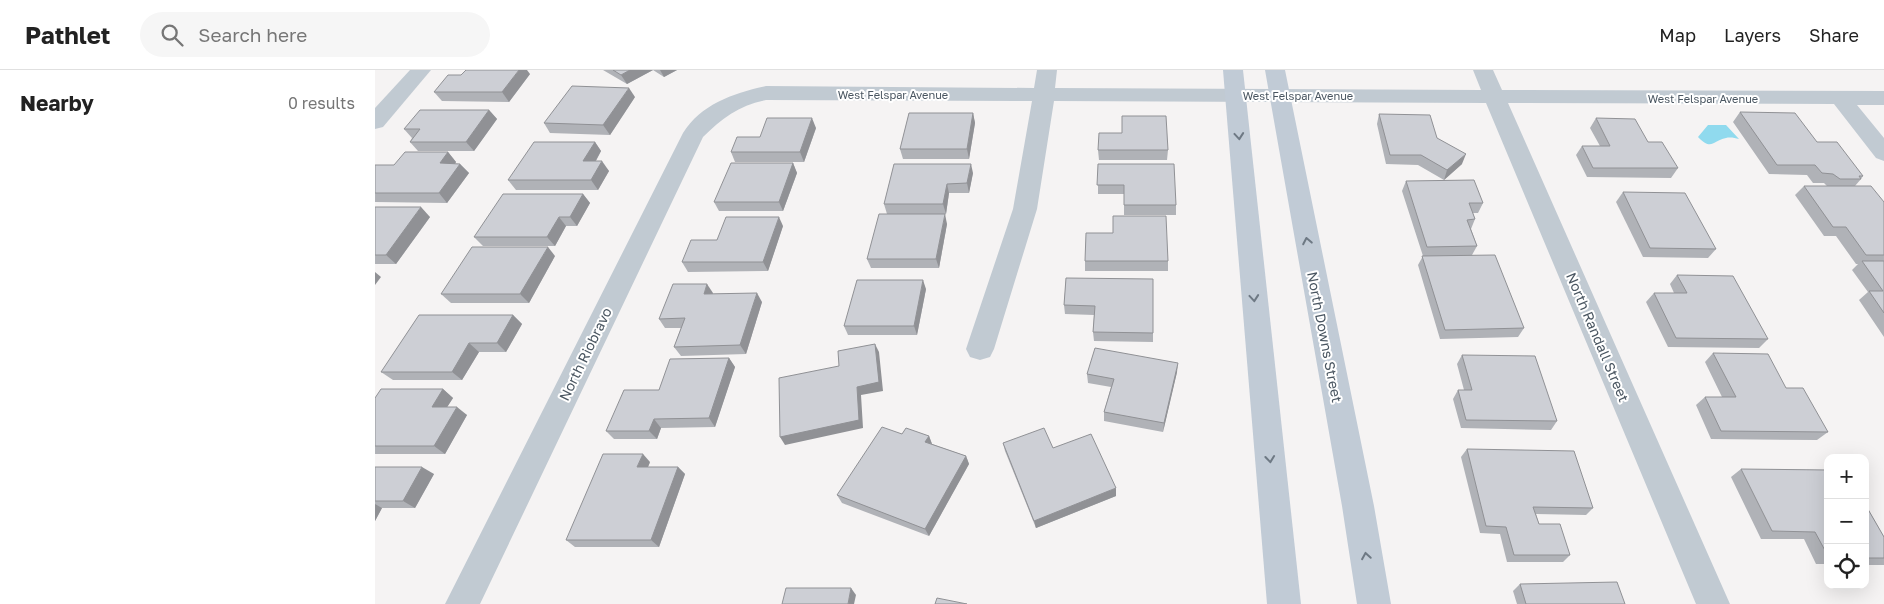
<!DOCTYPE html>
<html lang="en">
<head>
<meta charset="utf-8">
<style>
	:root { --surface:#fff; --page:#f6f6f6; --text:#222; --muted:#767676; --line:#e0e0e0 }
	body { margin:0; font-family:"Golos Text",sans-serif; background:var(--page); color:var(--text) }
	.controls { position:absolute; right:15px; bottom:15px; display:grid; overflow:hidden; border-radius:10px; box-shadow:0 5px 20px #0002 }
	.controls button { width:45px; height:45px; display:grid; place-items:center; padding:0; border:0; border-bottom:1px solid var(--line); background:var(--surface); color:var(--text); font:25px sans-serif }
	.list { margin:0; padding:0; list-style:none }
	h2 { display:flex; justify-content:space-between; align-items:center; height:65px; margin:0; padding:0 20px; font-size:21px }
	h2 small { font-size:16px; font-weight:400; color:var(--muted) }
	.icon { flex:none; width:28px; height:28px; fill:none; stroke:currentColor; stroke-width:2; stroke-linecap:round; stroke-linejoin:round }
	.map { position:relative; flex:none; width:1509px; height:534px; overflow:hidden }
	header { display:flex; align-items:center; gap:30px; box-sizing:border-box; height:70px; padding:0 25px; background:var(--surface); border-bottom:1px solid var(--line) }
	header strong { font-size:24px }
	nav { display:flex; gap:28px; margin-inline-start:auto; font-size:18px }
	.search { width:350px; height:45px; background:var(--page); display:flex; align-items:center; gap:12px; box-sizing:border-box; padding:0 18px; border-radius:28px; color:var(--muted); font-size:19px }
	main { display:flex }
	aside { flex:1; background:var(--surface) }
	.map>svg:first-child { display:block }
</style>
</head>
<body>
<header>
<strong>Pathlet</strong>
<div class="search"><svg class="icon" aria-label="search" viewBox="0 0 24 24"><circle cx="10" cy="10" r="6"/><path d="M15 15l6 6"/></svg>Search here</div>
<nav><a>Map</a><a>Layers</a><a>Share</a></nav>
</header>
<main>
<aside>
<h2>Nearby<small>0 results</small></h2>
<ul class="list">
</ul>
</aside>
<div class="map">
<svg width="1509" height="534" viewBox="0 0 1509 534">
	<rect width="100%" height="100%" fill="#f5f3f3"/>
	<path fill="#90daee" d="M1333,55H1351L1364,69C1360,68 1355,67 1351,68C1337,71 1337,81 1323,67Z"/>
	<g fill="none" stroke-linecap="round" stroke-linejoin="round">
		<g fill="#c1cad2" fill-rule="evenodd">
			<polygon points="35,0 56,0 8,57 0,59 0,38"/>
			<path d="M662,0H682L680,18L1106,20L1098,0H1118L1127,20L1509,21V35H1482L1509,68V91L1501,88L1459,34L1133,33L1355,534H1321L1111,33L679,31L662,139L619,279L615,287L605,290L595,287L591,279L638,139L657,31L391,30C365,35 347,48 328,67L105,534H70L308,63C326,34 359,23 391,16L659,18Z"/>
		</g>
		<g fill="#c1cbd6" fill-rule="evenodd">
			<polygon points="848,0 868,0 926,534 892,534"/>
			<polygon points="890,0 910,0 999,436 1016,534 982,534 967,436"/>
		</g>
	</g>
	<g fill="#b0b2b7">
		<polygon points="228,0 302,0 289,7 278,0 252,14"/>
		<polygon points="155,4 134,32 67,31 59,22"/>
		<polygon points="260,27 235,65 175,63 169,53"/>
		<polygon points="114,40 122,49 99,81 43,81 35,72 37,68 29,59"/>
		<polygon points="1365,42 1442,72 1488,106 1486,109 1480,116 1509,132 1509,267 1484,230 1493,222 1477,200 1483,194 1481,194 1461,166 1449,166 1420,125 1429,116 1452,116 1449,113 1438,113 1432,105 1394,104 1358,52"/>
		<polygon points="598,43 600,53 594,89 528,89 525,79"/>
		<polygon points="1004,44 1062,68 1087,94 1069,110 1043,95 1011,94 1002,54"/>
		<polygon points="1221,48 1273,72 1303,98 1296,108 1212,107 1201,85 1207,76 1225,76 1215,58"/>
		<polygon points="441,58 429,92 360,92 356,82 385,67"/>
		<polygon points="747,63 793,80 792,90 724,90 723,80"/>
		<polygon points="220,72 226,81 221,91 234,101 223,120 141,120 133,110"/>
		<polygon points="73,82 81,92 80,94 85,94 94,103 72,133 0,132 0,95 19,95"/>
		<polygon points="418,93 422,103 408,141 344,141 339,132"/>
		<polygon points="723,94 801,135 801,145 749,145 749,124 723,124"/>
		<polygon points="598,103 594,123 574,123 571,144 512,144 509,134"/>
		<polygon points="1031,111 1108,133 1103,143 1098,143 1100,149 1096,159 1102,176 1097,185 1149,258 1143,267 1065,269 1043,195 1048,186 1027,121"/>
		<polygon points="1248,122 1341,179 1333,188 1268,187 1241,132"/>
		<polygon points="208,124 215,133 202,156 191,156 180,176 108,176 99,167"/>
		<polygon points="0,137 55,147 21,194 0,194"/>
		<polygon points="572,154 564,198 496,198 492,189"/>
		<polygon points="408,156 393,201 313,202 307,192 342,170"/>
		<polygon points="180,186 154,233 76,233 66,224"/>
		<rect x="710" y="191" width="83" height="10"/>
		<polygon points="1302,205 1393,269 1384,278 1293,277 1271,232 1279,223 1299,223 1295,214"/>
		<polygon points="691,208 778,263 778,272 719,271 718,262 719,245 690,244 689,235"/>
		<polygon points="551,219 542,265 473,265 469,256"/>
		<polygon points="338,223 338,224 387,232 371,284 306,286 299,277 306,258 290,258 284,249"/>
		<polygon points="138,245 147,254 131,282 104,282 87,310 18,310 6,302"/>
		<polygon points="1338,283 1411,318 1453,362 1442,370 1336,369 1321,335 1330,327 1347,327 1330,292"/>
		<polygon points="1087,285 1182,351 1176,360 1086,358 1078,329 1083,320 1089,320 1082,294"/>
		<polygon points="354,288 360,297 340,357 286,358 282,369 239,369 231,361 284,320"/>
		<polygon points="802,302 788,362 729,351 729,342 736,317 713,313 712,304"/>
		<polygon points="68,319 78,328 72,337 92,345 70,384 0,384 0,328"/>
		<polygon points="527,364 554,366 557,374 591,386 594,394 554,466 467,433 462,425"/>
		<polygon points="628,373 678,378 741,426 661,458 630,381"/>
		<polygon points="1092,379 1218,438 1211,445 1161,444 1164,454 1195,485 1188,492 1132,492 1125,464 1105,463 1086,387"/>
		<polygon points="275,392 273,397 303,397 310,404 284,477 200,477 191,470"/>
		<polygon points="0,397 59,404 40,438 7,438 0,451"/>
		<polygon points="1366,399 1453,400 1453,494 1441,494 1429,469 1386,469 1356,407"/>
		<polygon points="1490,434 1509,467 1509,495 1490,495"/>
		<polygon points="1145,514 1250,534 1142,534 1138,521"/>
	</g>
	<g fill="#909195">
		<polygon points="144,0 152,0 155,4 134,32 127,22"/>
		<polygon points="255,0 278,0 252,14 246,5"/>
		<polygon points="285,0 302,0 289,7"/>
		<polygon points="254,18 260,27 235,65 228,55"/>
		<polygon points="114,40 122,49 99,81 91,72"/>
		<polygon points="598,43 600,53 594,89 592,79"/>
		<polygon points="437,48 441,58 429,92 425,82"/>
		<polygon points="220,72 226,81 215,101 208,91"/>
		<polygon points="73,82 81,92 73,103 65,93"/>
		<polygon points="1091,84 1087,94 1069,110 1072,100"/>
		<polygon points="227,91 234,101 223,120 216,110"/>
		<polygon points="418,93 422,103 408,141 404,132"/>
		<polygon points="85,94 94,103 72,133 64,123"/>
		<polygon points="596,94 598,103 594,123 592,113"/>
		<polygon points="572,114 574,123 571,144 568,134"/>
		<polygon points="208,124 215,133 202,156 195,147"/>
		<polygon points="46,137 55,147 21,194 11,185"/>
		<polygon points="570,144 572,154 564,198 561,189"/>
		<polygon points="184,147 191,156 180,176 172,167"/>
		<polygon points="404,147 408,156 393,201 388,192"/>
		<polygon points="173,177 180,186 154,233 145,224"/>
		<polygon points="0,202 6,207 0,215"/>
		<polygon points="548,210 551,219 542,265 539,256"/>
		<polygon points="332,214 338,223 334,233 329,224"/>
		<polygon points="382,223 387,232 371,284 365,275"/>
		<polygon points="138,245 147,254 131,282 122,273"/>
		<polygon points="94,273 104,282 87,310 77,302"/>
		<polygon points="500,274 504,282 508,321 486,325 488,358 410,375 405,367 482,317"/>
		<polygon points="354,288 360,297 340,357 334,348"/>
		<polygon points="803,293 802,302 788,362 789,353"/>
		<polygon points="68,319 78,328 67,345 57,337"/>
		<polygon points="82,337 92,345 70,384 59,376"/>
		<polygon points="279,349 286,358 282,369 274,361"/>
		<polygon points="554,366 557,374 550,372"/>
		<polygon points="268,384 275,392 270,404 262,397"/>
		<polygon points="591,386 594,394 554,466 550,459"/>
		<polygon points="47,397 59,404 40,438 28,431"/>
		<polygon points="303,397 310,404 284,477 276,470"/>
		<polygon points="741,418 741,426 661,458 659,451"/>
		<polygon points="0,434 7,438 0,451"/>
		<polygon points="476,518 481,525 479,534 473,534"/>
	</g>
	<g fill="#cdcfd5" stroke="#909195">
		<polygon points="91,0 144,0 127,22 59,22 73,5 86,5"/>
		<polygon points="238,0 255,0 246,5"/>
		<polygon points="197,16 254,18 228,55 169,53"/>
		<polygon points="45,40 114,40 91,72 35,72 45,59 29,59"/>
		<polygon points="1365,42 1420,43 1442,72 1462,72 1488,106 1484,106 1486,109 1465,109 1458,104 1447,103 1440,95 1402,95"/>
		<polygon points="534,43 598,43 592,79 525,79"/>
		<polygon points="1004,44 1055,45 1062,68 1091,84 1072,100 1046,85 1015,85"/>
		<polygon points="747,46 791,46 793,80 723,80 724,63 747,63"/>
		<polygon points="392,48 437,48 425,82 356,82 362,67 385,67"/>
		<polygon points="1221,48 1260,49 1273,72 1287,72 1303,98 1218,98 1207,76 1235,76"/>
		<polygon points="159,72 220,72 208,91 227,91 216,110 133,110"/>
		<polygon points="30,82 73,82 65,93 85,94 64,123 0,123 0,95 19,95"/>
		<polygon points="356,93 418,93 404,132 339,132"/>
		<polygon points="519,94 596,94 592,113 572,114 568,134 509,134"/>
		<polygon points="723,94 799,94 801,135 749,135 749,115 722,115"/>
		<polygon points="1099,110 1108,133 1094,133 1100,149 1092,150 1102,176 1052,177 1031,111"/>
		<polygon points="1429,116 1496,116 1509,132 1509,185 1491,185 1471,157 1458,157"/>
		<polygon points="1248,122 1310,123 1341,179 1275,178"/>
		<polygon points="128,124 208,124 195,147 184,147 172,167 99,167"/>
		<polygon points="0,137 46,137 11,185 0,185"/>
		<polygon points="504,144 570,144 561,189 492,189"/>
		<polygon points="738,146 791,146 793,191 710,191 711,163 738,163"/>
		<polygon points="351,147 404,147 388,192 307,192 316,170 342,170"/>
		<polygon points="97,177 173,177 145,224 66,224"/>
		<polygon points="1120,185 1149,258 1070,260 1047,186"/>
		<polygon points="1487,191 1509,191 1509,243 1494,221 1508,221"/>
		<polygon points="1302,205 1358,206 1393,269 1301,268 1279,223 1312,223"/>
		<polygon points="691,208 778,209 778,263 718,262 720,236 689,235"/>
		<polygon points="482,210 548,210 539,256 469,256"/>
		<polygon points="298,214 332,214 329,224 382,223 365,275 299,277 310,248 284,249"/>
		<polygon points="44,245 138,245 122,273 94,273 77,302 6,302"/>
		<polygon points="500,274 504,312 482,317 484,350 405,367 404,308 464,296 463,281"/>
		<polygon points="720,278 803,293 789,353 729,342 739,309 712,304"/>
		<polygon points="1338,283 1393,284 1411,318 1428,318 1453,362 1346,361 1330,327 1361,327"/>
		<polygon points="1087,285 1160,286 1182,351 1091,350 1083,320 1097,320"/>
		<polygon points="354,288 334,348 279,349 274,361 231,361 249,320 284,320 295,289"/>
		<polygon points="6,319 68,319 57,337 82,337 59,376 0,376 0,328"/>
		<polygon points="507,357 527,364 531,358 554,366 550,372 591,386 550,459 462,425"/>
		<polygon points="669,358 678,378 716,364 741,418 659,451 628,373"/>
		<polygon points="1092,379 1199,381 1218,438 1158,437 1164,454 1185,454 1195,485 1139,485 1131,457 1111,456"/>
		<polygon points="228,384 268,384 262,397 303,397 276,470 191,470"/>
		<polygon points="0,397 47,397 28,431 0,431"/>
		<polygon points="1366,399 1453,400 1453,486 1440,462 1397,461"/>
		<polygon points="1490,434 1509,467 1509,488 1490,488"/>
		<polygon points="1242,512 1250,534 1151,534 1145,514"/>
		<polygon points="411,518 476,518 473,534 407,534"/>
		<polygon points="562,528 592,534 560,534"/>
	</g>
	<defs><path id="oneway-chevron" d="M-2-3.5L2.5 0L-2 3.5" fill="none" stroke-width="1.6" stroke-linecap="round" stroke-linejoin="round" transform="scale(1.25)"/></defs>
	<g stroke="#6e7984">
		<use href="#oneway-chevron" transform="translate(864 66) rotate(85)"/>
		<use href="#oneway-chevron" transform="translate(932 171) rotate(-101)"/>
		<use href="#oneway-chevron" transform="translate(879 228) rotate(85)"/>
		<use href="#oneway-chevron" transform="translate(895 389) rotate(84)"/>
		<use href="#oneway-chevron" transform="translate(991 486) rotate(-99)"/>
	</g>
	<g text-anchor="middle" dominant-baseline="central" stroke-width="4" stroke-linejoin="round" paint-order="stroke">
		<g font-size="11" fill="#4a5661" stroke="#fff">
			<text x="518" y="24">West Felspar Avenue</text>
			<text x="923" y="25">West Felspar Avenue</text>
			<text x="1328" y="28">West Felspar Avenue</text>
		</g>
		<g font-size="14" fill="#4a5661" stroke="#fff">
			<text transform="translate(950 267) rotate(79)">North Downs Street</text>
			<text transform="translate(1223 267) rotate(67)">North Randall Street</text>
			<text transform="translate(210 284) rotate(-64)">North Riobravo</text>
		</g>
	</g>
</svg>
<div class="controls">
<button>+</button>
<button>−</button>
<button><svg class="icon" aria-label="locate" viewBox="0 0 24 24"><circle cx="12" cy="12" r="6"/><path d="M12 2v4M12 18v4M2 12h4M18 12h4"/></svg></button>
</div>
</div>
</main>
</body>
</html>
